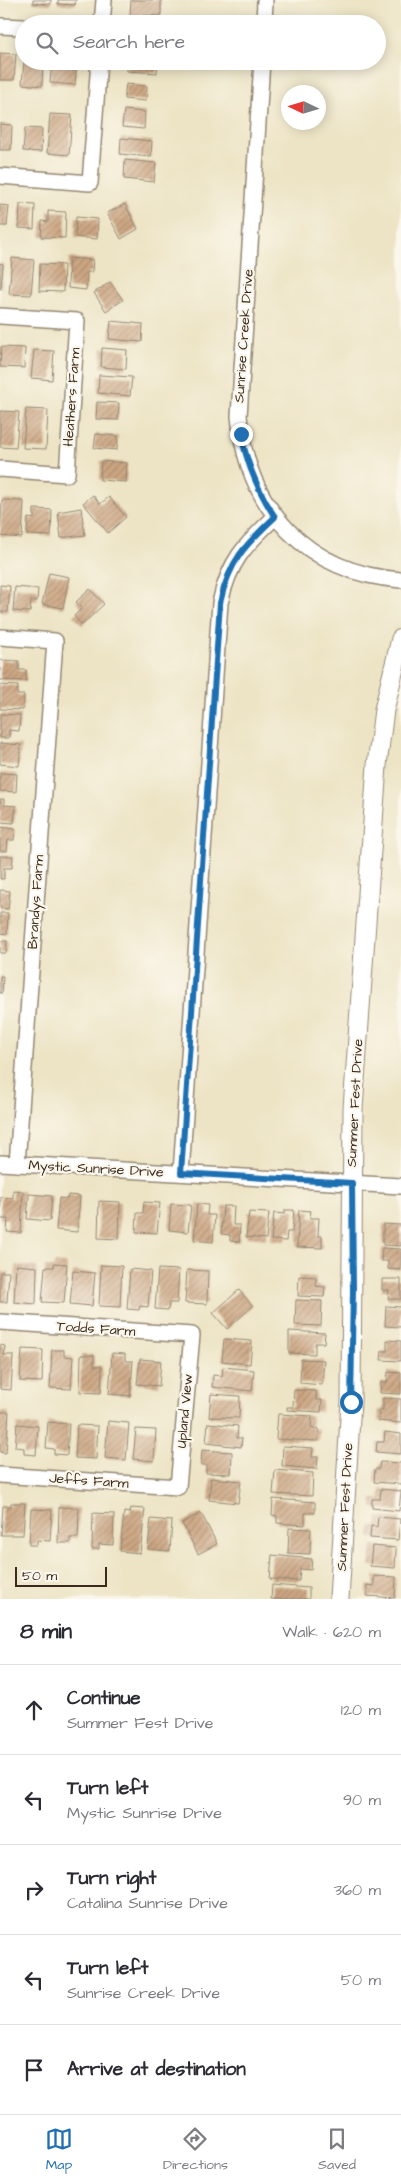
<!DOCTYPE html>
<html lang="en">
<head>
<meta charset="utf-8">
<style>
	:root { --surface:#fff; --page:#f7f7f7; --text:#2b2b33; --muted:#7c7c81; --line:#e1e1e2; --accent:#1f6fb2 }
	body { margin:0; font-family:"Architects Daughter",sans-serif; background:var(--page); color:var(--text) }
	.compass { position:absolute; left:281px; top:85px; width:45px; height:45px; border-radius:50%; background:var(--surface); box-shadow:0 2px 12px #0003; rotate:274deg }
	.scale { position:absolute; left:15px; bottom:12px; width:92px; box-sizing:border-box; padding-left:5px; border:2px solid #3b2a1e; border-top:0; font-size:14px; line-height:18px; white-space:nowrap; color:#3b2a1e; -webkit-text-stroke:4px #fbf7ec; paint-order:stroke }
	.stop { position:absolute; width:15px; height:15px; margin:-11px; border:4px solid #1f6fb2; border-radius:50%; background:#fff }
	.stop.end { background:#1f6fb2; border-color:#fff; box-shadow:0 1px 5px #0008 }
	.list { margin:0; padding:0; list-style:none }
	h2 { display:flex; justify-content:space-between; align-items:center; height:65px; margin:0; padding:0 20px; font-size:21px }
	h2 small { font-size:16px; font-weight:400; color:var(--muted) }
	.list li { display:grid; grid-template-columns:32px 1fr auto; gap:15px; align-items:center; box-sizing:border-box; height:90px; padding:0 20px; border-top:1px solid var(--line) }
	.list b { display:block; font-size:19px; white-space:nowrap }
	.list p { margin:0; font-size:16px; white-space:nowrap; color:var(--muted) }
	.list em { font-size:16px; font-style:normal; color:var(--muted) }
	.icon { flex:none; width:28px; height:28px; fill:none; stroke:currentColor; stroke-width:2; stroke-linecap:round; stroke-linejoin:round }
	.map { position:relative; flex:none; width:401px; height:1599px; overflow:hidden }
	.search { position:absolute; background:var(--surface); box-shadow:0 2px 12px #0003; left:15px; right:15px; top:15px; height:55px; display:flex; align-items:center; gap:12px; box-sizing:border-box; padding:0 18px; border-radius:28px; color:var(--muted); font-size:19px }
	.sheet { height:515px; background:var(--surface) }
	nav { display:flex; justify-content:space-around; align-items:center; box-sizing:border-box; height:70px; border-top:1px solid var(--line); background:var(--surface); font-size:14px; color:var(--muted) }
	nav a { display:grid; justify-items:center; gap:2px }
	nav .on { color:var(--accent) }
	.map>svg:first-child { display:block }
</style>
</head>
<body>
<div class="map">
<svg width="401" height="1599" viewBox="0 0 401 1599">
	<defs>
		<pattern id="building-hatch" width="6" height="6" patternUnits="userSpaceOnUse" patternTransform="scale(1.25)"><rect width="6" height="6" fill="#cda784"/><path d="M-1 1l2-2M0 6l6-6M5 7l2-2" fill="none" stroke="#a8886b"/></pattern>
	</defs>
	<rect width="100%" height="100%" fill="#fbf7ec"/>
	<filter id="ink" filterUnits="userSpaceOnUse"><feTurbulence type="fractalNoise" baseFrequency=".02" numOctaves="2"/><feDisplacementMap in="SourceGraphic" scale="10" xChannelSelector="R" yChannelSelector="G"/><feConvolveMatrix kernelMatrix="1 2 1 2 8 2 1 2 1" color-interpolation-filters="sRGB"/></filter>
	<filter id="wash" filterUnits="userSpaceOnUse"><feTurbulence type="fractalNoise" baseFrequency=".0096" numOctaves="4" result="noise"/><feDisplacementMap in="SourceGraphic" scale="20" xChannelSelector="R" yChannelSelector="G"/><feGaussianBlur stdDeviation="1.12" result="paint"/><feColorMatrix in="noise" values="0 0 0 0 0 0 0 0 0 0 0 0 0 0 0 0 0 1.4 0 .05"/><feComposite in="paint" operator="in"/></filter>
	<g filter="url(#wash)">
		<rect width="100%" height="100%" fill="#ede4c5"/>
		<g id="blocks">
			<g fill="url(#building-hatch)">
				<polygon points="33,0 51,0 51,4 33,3"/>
				<polygon points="58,0 76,0 75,5 58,4"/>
				<polygon points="131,0 161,0 161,16 130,15"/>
				<polygon points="0,53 16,54 14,80 0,80"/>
				<polygon points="24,61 43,61 42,86 22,84"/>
				<polygon points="52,61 77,61 75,85 50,83"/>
				<polygon points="127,61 158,61 157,73 127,71"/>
				<polygon points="126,84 147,86 146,101 124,99"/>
				<polygon points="124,110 145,112 144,129 122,127"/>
				<polygon points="50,114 72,115 69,155 47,153"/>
				<polygon points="0,124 12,125 11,150 0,150"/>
				<polygon points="25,128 42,129 41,152 23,151"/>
				<polygon points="121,138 152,141 151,157 120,154"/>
				<polygon points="125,160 156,163 154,182 124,179"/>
				<polygon points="20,204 35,205 34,229 19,228"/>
				<polygon points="125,204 138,229 121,239 107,213"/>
				<polygon points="0,205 9,206 7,226 0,226"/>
				<polygon points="48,211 66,212 65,238 41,237 42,221 48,222"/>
				<polygon points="76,217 98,219 97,239 75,237"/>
				<polygon points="12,258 34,260 31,295 9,294"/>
				<polygon points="69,258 93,260 92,272 87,272 86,290 68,288"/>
				<polygon points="0,263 3,264 1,289 0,289"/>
				<polygon points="40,264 64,265 63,292 39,291"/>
				<polygon points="110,282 123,300 106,311 94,293"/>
				<polygon points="111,321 143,324 142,342 109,339"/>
				<polygon points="1,347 25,348 24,368 0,367"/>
				<polygon points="102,348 127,350 126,369 101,367"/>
				<polygon points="34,350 54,351 52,380 31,378"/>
				<polygon points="99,375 132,377 130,396 98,393"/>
				<polygon points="97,402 119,403 118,420 96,419"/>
				<polygon points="26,409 48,410 46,449 23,448"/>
				<polygon points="0,411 19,412 16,448 0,447"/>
				<polygon points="96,434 118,436 117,450 94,448"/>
				<polygon points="101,461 127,463 126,482 100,480"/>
				<polygon points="93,495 100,504 109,497 126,517 108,533 83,503"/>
				<polygon points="2,500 24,501 22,538 0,536"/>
				<polygon points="81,508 85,535 61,538 58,512"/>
				<polygon points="34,509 52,510 51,536 27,535 28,518 34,519"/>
				<polygon points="49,573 69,577 63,608 42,604"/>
				<polygon points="0,585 10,586 8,612 0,612"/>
				<polygon points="15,587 38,589 37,601 31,601 30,612 13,611"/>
				<polygon points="90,589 104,604 82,625 74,616 82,608 76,602"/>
				<polygon points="0,660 19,661 19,670 26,670 26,681 0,680"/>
				<polygon points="0,685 18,686 17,695 24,695 23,710 0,709"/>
				<polygon points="0,714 20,715 19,731 9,730 9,738 0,738"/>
				<polygon points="0,743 21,745 19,766 0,764"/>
				<polygon points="0,773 17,774 16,792 0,791"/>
				<polygon points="0,799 4,799 4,805 16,806 14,823 0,822"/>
				<polygon points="0,827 15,829 14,840 8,840 7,851 0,851"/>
				<polygon points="0,856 13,856 12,868 4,868 4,879 0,879"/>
				<polygon points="0,890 10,891 8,909 0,908"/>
				<polygon points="0,913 8,913 7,934 0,933"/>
				<polygon points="0,941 7,941 6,953 0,953"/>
				<polygon points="0,976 3,976 2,993 0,993"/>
				<polygon points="13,1190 23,1191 21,1233 7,1232 8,1219 0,1219 1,1197 13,1198"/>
				<polygon points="29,1194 52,1196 50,1221 27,1219"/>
				<polygon points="68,1195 80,1196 77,1232 56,1230 59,1198 67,1199"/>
				<polygon points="99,1201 120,1202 119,1239 98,1238"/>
				<polygon points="144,1202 160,1203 157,1233 136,1232 137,1213 143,1213"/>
				<polygon points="171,1204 191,1205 188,1232 169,1230"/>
				<polygon points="197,1204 208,1205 207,1215 215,1215 213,1242 194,1240"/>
				<polygon points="223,1206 234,1206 233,1225 240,1225 239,1242 230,1241 230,1235 221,1234"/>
				<polygon points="285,1210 294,1210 292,1232 287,1232 286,1241 271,1240 274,1213 285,1214"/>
				<polygon points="299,1210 311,1211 310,1218 319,1218 318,1236 322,1236 322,1248 297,1247"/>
				<polygon points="249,1212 269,1213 266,1239 246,1237"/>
				<polygon points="383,1224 401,1225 401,1246 383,1245"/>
				<polygon points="382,1248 401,1249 401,1270 388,1269 388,1261 381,1261"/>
				<polygon points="54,1263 67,1264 64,1303 42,1302 45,1267 54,1267"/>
				<polygon points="16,1265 37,1267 36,1304 14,1302"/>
				<polygon points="101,1265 122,1266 120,1307 99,1306"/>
				<polygon points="130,1269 151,1271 148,1307 140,1306 139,1310 127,1309"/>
				<polygon points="158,1269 179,1270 177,1303 169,1303 168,1310 155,1309"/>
				<polygon points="187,1270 208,1271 207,1304 185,1303"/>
				<polygon points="73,1271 95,1273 92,1306 70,1304"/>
				<polygon points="0,1272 9,1272 7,1302 0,1302"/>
				<polygon points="299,1276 316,1277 316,1286 325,1287 324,1297 298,1296"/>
				<polygon points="382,1279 401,1279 401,1299 388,1299 389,1290 382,1290"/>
				<polygon points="239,1290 253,1306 227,1329 213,1313"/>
				<polygon points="296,1300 322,1301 321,1326 295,1325"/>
				<polygon points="386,1306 401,1307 401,1327 385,1326"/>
				<polygon points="289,1331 325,1333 324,1343 315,1343 315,1354 289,1353"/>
				<polygon points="224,1339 252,1341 250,1364 222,1361"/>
				<polygon points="387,1340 401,1341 401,1361 381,1360 382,1351 387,1351"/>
				<polygon points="0,1345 5,1346 4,1355 13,1355 11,1390 0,1389"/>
				<polygon points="22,1349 43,1350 42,1382 20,1381"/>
				<polygon points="52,1350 64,1350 64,1356 73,1357 71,1389 50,1388"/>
				<polygon points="112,1353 125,1354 125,1361 133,1361 130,1396 109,1394"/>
				<polygon points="81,1355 94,1355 94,1366 102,1366 101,1393 80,1392"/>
				<polygon points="140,1359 161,1361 159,1386 137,1384"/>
				<polygon points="301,1359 324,1360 322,1385 300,1383"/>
				<polygon points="223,1367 254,1370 252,1391 212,1387 213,1375 222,1376"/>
				<polygon points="388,1372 401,1373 401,1394 380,1393 381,1382 387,1382"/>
				<polygon points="294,1390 316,1391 316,1400 322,1400 321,1412 287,1410 287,1407 293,1407"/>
				<polygon points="211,1394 240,1396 239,1418 209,1417"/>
				<polygon points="383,1398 401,1399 401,1423 378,1421 379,1410 383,1410"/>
				<polygon points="0,1412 9,1412 6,1453 0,1452"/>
				<polygon points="278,1414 312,1416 311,1428 319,1429 318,1441 276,1439"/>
				<polygon points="108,1421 129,1423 126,1460 105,1458"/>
				<polygon points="48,1422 69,1424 67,1455 54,1454 54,1449 46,1448"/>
				<polygon points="208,1423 238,1426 237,1438 242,1438 241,1447 206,1443"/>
				<polygon points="17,1424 38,1426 36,1455 24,1454 24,1448 15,1447"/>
				<polygon points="77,1425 98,1426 96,1459 75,1458"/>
				<polygon points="136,1429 156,1430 154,1461 133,1459"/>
				<polygon points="385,1432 401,1434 401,1454 376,1452 377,1442 384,1442"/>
				<polygon points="283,1446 313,1448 312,1457 318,1457 317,1469 282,1466"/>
				<polygon points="202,1450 232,1452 231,1474 206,1473 206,1465 201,1465"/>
				<polygon points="380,1462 401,1463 401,1484 374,1482 375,1469 379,1469"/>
				<polygon points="275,1470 313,1473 312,1496 273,1494"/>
				<polygon points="211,1478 241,1481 238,1503 209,1500"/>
				<polygon points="381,1489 401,1491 399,1511 372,1508 372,1499 380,1499"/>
				<polygon points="273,1499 315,1502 315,1513 305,1513 305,1525 277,1523 277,1516 272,1515"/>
				<polygon points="11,1503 25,1503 23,1535 1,1535 3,1506 11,1506"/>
				<polygon points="59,1507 79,1508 78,1538 70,1538 70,1543 58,1543"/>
				<polygon points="131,1508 145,1509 140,1553 120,1551 124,1512 130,1513"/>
				<polygon points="31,1509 52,1510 50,1541 37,1540 37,1545 29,1545"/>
				<polygon points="93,1513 114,1514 113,1545 99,1544 99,1549 92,1549"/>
				<polygon points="201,1513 217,1544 198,1554 182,1523"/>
				<polygon points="378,1517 400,1519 398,1540 370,1538 371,1526 377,1527"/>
				<polygon points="151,1519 172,1521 170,1551 148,1549"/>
				<polygon points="289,1528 311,1529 310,1554 288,1553"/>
				<polygon points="372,1546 396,1548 395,1568 370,1566"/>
				<polygon points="272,1555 312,1559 311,1570 300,1569 299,1581 270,1579"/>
				<polygon points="374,1576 396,1577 395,1598 367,1596 367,1585 374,1586"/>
				<polygon points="272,1585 309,1588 309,1599 271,1599"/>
			</g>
		</g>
	</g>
	<g filter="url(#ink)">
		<use href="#blocks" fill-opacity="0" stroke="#948772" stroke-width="1"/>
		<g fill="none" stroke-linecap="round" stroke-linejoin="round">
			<defs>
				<g id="minor">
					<polyline points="102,24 104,0"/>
					<polyline points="264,24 265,0"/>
					<polyline points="0,26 24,27"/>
					<path d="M262,61L239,416C247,509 307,573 401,580"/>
					<polyline points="0,176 90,183 99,61"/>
					<polyline points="0,316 77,321 67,474 0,469"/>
					<polyline points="0,637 55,641 17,1164"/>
					<polyline points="0,1163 401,1186"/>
					<path d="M181,1173L220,603C229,561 245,545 275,517"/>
					<polyline points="0,1322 192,1335 178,1487 0,1475"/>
				</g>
				<polyline id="tertiary" points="339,1599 351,1402 353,1109 377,765 384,710 401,639"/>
			</defs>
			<use href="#minor" stroke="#948772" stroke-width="18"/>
			<use href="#tertiary" stroke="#948772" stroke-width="21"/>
			<use href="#minor" stroke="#fff" stroke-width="15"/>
			<use href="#tertiary" stroke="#fff" stroke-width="19"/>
		</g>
	</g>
	<g fill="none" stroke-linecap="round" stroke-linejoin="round" filter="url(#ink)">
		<path stroke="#1f6fb2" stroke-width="6" d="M241,434C247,465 258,491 275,517C245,545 229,561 220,603L181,1173L352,1183L353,1290L351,1402"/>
	</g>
	<g text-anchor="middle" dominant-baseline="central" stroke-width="4.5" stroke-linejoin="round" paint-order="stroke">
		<g font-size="14" fill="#3b2a1e" stroke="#fbf7ec">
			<text transform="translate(244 336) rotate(-86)">Sunrise Creek Drive</text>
			<text transform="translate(72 397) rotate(-86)">Heathers Farm</text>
			<text transform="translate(36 902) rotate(-86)">Brandys Farm</text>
			<text transform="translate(355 1103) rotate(-87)">Summer Fest Drive</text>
			<text transform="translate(96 1169) rotate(3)">Mystic Sunrise Drive</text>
			<text transform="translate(96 1329) rotate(4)">Todds Farm</text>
			<text transform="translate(185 1411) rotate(-85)">Upland View</text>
			<text transform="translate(89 1481) rotate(4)">Jeffs Farm</text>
			<text transform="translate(345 1507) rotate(-87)">Summer Fest Drive</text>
		</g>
	</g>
</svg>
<svg class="compass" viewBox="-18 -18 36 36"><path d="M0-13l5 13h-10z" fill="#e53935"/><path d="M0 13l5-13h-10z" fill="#7c7c81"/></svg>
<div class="scale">50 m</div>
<div class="stop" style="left:351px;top:1402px"></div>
<div class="stop end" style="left:241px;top:434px"></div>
<div class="search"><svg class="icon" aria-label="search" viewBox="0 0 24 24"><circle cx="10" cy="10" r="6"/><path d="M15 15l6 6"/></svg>Search here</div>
</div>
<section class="sheet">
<h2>8 min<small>Walk · 620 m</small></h2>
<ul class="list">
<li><svg class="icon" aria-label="ahead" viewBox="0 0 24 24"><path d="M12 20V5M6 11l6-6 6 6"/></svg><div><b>Continue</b><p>Summer Fest Drive</p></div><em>120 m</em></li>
<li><svg class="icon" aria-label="left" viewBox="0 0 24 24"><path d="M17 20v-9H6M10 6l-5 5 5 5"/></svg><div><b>Turn left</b><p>Mystic Sunrise Drive</p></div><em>90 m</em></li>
<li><svg class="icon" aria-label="right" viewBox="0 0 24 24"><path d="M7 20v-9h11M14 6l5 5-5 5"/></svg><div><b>Turn right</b><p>Catalina Sunrise Drive</p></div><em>360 m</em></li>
<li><svg class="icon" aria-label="left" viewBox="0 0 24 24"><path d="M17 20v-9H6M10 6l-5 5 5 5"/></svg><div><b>Turn left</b><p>Sunrise Creek Drive</p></div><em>50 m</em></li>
<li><svg class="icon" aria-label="arrive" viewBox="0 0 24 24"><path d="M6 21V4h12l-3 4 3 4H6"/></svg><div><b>Arrive at destination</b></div></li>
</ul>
</section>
<nav>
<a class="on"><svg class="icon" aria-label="map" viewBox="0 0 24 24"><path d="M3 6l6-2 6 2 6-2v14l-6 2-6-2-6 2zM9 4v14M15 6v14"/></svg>Map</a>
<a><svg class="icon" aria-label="directions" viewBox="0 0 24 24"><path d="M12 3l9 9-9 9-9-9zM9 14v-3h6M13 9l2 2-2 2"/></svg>Directions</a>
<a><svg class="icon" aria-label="saved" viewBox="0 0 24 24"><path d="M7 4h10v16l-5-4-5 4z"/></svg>Saved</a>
</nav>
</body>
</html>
